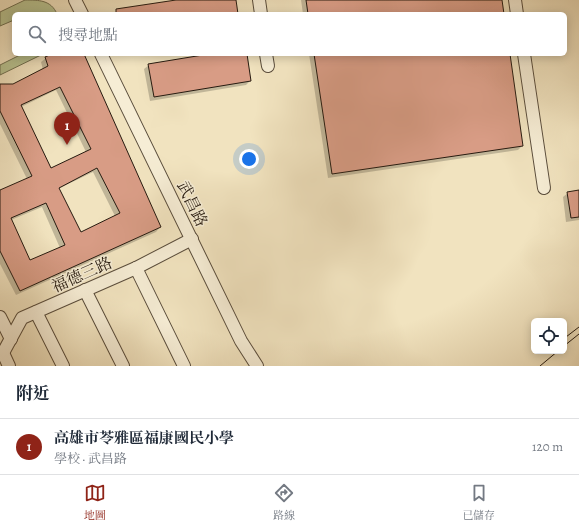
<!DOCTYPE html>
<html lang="zh-TW">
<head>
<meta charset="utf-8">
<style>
	:root { --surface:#fff; --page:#f2f2f3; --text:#1f2937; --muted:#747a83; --line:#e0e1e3; --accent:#8f2418 }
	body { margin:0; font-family:Alegreya,"Noto Serif TC",serif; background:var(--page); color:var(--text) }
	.controls { position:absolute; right:12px; bottom:12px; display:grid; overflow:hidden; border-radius:6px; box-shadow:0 2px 10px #0003 }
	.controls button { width:36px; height:36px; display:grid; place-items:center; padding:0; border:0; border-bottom:1px solid var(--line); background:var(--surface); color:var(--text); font:20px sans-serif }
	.you { position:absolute; left:249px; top:159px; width:14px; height:14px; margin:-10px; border:3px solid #fff; border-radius:50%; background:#1a73e8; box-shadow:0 0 0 6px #1a73e833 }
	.badge { display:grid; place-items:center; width:26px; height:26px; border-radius:50%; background:var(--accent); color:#fff; font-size:13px; font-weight:700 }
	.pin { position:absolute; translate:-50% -33px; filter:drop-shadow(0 1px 2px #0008) }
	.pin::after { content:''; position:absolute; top:21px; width:14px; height:12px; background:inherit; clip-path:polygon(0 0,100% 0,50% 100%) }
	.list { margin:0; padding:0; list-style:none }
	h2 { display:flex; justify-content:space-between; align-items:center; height:52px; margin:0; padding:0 16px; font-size:17px }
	h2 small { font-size:13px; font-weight:400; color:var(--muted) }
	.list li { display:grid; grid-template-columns:26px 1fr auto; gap:12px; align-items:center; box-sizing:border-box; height:56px; padding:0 16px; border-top:1px solid var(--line) }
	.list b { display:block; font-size:15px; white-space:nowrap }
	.list p { margin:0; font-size:13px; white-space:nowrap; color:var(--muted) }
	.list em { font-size:13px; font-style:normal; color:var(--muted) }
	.icon { flex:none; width:22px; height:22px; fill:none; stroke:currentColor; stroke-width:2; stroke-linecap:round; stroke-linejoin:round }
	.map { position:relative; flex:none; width:579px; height:366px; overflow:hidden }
	.search { position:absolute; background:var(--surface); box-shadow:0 2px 10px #0003; left:12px; right:12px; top:12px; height:44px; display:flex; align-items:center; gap:10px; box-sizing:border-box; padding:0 14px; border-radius:6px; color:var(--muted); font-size:15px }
	.sheet { height:108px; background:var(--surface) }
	nav { display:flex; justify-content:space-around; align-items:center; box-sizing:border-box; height:56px; border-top:1px solid var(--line); background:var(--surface); font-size:11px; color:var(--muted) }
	nav a { display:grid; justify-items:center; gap:2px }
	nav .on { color:var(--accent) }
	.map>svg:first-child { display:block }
</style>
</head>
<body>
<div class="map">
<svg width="579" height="366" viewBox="0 0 579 366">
	<rect width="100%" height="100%" fill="#f1e3bf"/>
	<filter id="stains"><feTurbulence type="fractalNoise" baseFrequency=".005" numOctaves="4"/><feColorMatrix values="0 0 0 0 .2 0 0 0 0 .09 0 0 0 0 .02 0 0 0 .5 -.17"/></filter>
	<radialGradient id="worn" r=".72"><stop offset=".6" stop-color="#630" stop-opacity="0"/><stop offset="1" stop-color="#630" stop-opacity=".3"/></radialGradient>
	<g fill="#b9c492" stroke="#707051">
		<path d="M25,0C39,0 51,0 57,14H14V20L0,26V12Z"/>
		<polygon points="22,54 43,54 0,75 0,65"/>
	</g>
	<g fill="#0003" fill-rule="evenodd">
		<polygon points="301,0 501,0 503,14 303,14"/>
		<path d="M55,54H83L160,227L156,232L16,295L0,264V191L27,179L0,124V85H14L43,70L41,62L46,58ZM56,90L86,152L51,169L21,107ZM93,172L115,216L81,234L58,189ZM42,207L60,248L29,262L11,220Z"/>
		<polygon points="215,54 246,54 250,81 246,85 150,101 144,69 149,65"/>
		<polygon points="309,54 509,54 522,146 518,150 328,178"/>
		<polygon points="579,191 579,220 566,222 563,197 568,193"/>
	</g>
	<g fill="#d89c85" stroke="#271b10" fill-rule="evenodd">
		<polygon points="176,0 236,0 238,14 116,14 116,9"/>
		<polygon points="306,0 502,0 504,14 308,14"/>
		<path d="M52,54H84L161,227L20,291L0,251V190L32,176L0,111V84H13L48,66L45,57ZM60,87L91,149L51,168L21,105ZM97,168L120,213L81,232L59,188ZM46,203L65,245L30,260L11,218Z"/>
		<polygon points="209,54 247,54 251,81 154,97 148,64"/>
		<polygon points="314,54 510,54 523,146 332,174"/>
		<polygon points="579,190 579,217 571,218 567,192"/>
	</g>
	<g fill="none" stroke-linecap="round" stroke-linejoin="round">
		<defs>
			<g id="minor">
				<polyline points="75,0 82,14"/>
				<polyline points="259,0 261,14"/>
				<polyline points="515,0 517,14"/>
				<polyline points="101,54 241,341 257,366"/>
				<polyline points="266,54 268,66"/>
				<polyline points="524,54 544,188"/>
				<polyline points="136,268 184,366"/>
				<polyline points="85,290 123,366"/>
				<polyline points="36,312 63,366"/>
				<polyline points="0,317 11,339"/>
				<polyline points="3,353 9,366"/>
				<polyline points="0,354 3,353 22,318 136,268 192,239"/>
			</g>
		</defs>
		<use href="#minor" stroke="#5a4d3c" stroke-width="14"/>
		<use href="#minor" stroke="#f6edd5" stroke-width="12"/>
		<g stroke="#271b10" stroke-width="1">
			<polyline points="566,337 579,327"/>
			<polyline points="564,346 579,334"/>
			<polyline points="540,366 558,351"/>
		</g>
	</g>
	<g text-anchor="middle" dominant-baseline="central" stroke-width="3" stroke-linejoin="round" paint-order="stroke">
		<g font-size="16" fill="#271b10" stroke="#f6edd5">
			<text transform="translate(192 204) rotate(64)">武昌路</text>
			<text transform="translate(82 275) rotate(-24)">福德三路</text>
		</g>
	</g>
	<rect width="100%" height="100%" filter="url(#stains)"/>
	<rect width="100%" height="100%" fill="url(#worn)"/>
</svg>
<div class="controls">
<button><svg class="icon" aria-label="locate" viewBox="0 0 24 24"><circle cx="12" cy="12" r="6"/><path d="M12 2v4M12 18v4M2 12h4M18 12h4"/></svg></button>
</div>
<div class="you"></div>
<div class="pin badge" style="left:67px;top:145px">1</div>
<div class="search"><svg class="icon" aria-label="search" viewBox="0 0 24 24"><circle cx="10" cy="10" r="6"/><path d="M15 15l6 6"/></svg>搜尋地點</div>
</div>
<section class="sheet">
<h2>附近<small></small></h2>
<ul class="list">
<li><span class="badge">1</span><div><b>高雄市苓雅區福康國民小學</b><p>學校 · 武昌路</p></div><em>120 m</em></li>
</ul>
</section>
<nav>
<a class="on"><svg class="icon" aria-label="map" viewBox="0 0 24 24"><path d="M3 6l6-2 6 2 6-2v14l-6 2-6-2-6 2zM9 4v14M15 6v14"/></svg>地圖</a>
<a><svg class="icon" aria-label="directions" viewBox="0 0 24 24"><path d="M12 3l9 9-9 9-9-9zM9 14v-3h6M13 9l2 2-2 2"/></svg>路線</a>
<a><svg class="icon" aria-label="saved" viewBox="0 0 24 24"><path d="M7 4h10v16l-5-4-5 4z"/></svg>已儲存</a>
</nav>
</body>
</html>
